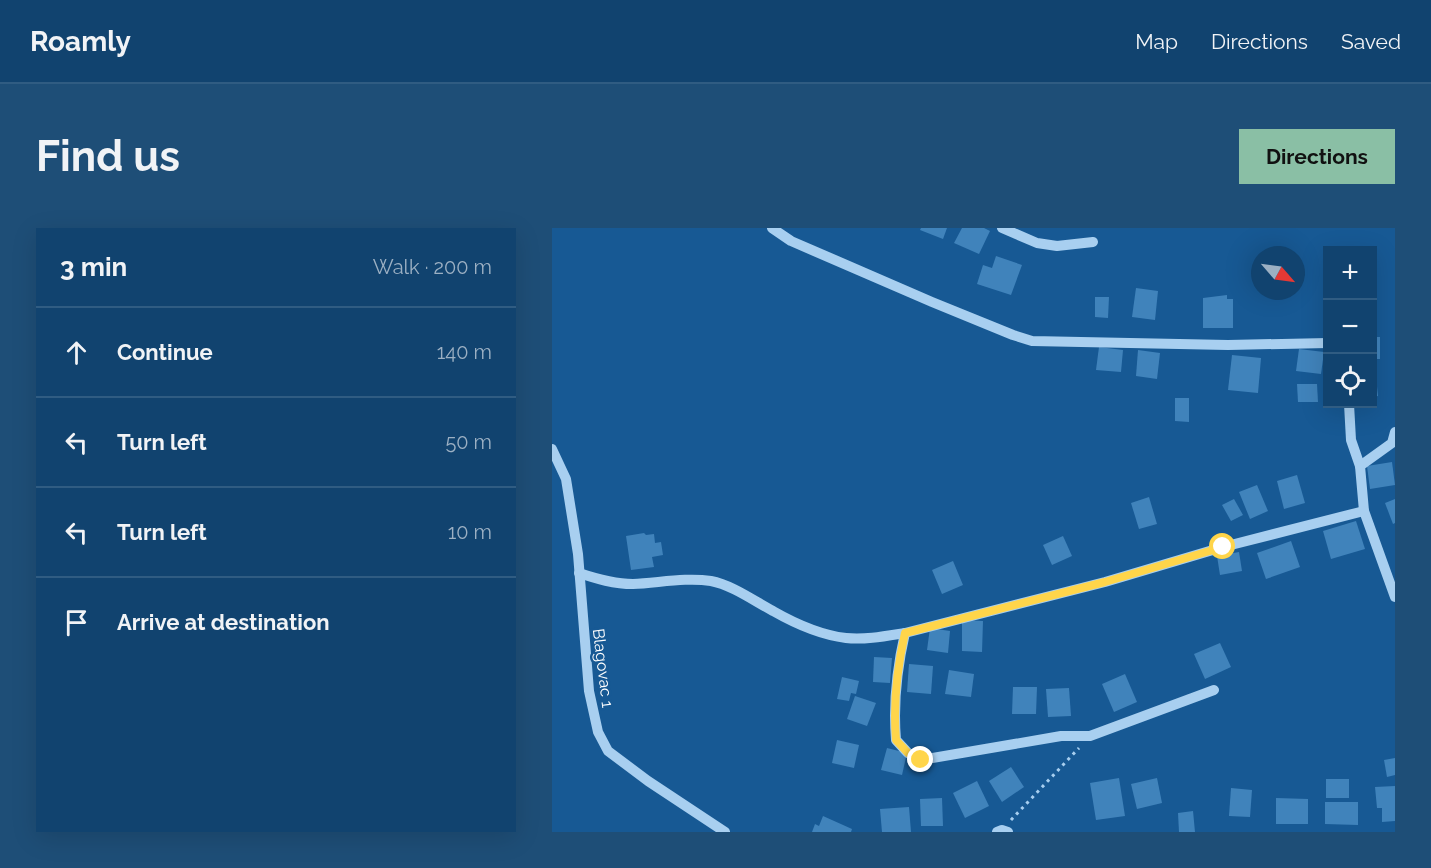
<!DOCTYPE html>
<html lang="en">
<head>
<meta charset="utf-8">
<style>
	:root { --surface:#11436f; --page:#1e4e77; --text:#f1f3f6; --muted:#9cb0c3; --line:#305c82; --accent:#8abfa5 }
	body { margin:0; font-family:Raleway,sans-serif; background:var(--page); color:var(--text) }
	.controls { position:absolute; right:18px; top:18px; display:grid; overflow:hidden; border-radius:0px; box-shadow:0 6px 24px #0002 }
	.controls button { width:54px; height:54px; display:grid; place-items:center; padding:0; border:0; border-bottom:2px solid var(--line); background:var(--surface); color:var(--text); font:30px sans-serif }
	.compass { position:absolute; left:699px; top:18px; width:54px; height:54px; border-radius:50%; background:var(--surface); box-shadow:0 6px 24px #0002; rotate:118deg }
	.stop { position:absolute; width:18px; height:18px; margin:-14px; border:4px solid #ffd54a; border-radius:50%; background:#fff }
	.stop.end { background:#ffd54a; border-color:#fff; box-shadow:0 2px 6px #0008 }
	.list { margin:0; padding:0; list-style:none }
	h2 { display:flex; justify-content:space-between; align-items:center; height:78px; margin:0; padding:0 24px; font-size:26px }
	h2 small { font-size:20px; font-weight:400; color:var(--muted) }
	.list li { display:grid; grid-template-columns:39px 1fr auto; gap:18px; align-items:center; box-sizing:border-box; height:90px; padding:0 24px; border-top:2px solid var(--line) }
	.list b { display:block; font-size:22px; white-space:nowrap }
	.list em { font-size:20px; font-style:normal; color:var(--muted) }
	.icon { flex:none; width:33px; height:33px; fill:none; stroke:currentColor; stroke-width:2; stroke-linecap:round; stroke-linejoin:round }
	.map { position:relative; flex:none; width:843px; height:604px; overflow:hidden; border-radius:0px }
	header { display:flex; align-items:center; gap:36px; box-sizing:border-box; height:84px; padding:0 30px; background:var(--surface); border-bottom:2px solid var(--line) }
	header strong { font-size:28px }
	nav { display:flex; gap:33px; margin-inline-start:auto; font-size:21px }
	.intro { display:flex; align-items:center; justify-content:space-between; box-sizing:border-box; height:144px; padding:0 36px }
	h1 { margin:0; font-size:42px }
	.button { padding:15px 27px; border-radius:0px; background:var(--accent); color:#111; font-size:21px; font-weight:700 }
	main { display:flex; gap:36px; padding:0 36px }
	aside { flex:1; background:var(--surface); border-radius:0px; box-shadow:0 6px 24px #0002 }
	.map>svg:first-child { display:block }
</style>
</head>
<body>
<header>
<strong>Roamly</strong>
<nav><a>Map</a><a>Directions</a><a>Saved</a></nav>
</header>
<div class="intro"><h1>Find us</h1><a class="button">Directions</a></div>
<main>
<aside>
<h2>3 min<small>Walk · 200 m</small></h2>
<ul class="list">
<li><svg class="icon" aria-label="ahead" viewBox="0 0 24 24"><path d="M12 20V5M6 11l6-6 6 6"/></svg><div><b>Continue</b></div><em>140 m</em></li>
<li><svg class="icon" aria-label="left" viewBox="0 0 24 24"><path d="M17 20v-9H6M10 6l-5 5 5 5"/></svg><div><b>Turn left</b></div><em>50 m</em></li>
<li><svg class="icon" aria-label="left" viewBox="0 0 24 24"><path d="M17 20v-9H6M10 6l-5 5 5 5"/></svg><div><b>Turn left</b></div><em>10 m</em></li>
<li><svg class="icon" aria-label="arrive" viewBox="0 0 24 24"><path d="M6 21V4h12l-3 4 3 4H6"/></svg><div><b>Arrive at destination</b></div></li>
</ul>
</aside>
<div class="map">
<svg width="843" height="604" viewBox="0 0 843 604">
	<rect width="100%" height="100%" fill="#175994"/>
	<g fill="#4083bb">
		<polygon points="369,0 395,0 391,11 368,2"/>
		<polygon points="410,0 432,0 438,3 427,26 402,15"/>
		<polygon points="444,28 470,37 459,67 425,56 431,37 440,40"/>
		<polygon points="584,60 606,63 603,92 580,89"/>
		<polygon points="675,67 675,71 681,71 681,100 651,100 651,70"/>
		<polygon points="543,69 557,69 556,90 543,89"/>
		<rect x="820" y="109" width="8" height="22"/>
		<polygon points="547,119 571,122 569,144 544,142"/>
		<polygon points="747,121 772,124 769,146 744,143"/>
		<polygon points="586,122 608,125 605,151 584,148"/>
		<polygon points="680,127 709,130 706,165 676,162"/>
		<polygon points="820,140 823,140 826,168 820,169"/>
		<polygon points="745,156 765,156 766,174 746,174"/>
		<polygon points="623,170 637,170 637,194 623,193"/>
		<polygon points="840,234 843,257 818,261 815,238"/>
		<polygon points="745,247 753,275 732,281 725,253"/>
		<polygon points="705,257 716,283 698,291 687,264"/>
		<polygon points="597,269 605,296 587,301 579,275"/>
		<polygon points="682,271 691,287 679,293 670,277"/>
		<polygon points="843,271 843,295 841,296 833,275"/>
		<polygon points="804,293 813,321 779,331 771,303"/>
		<polygon points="92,305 94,307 102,306 103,315 109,314 111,327 100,329 102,339 79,342 74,308"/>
		<polygon points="511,308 520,328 500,337 491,317"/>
		<polygon points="739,313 748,339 714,351 705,325"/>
		<polygon points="687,324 690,343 668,347 665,328"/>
		<polygon points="401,333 411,357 390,366 380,342"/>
		<polygon points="410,392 431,393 430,424 410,423"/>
		<polygon points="378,400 398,403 396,425 375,422"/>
		<polygon points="668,415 679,439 653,451 642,426"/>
		<polygon points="322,429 340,430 338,455 321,454"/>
		<polygon points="357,436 381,438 379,466 355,464"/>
		<polygon points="397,442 422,446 419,469 393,466"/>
		<polygon points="573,446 585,474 562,484 550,456"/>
		<polygon points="290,449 307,453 304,466 299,465 297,473 285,471"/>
		<polygon points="461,459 485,459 484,486 460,486"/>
		<polygon points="517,460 519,488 496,489 494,461"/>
		<polygon points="303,468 324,475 315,498 295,491"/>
		<polygon points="285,512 307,517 302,540 280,535"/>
		<polygon points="335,520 355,525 350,547 329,542"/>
		<polygon points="843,530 843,547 835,549 832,532"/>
		<polygon points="459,539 472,559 450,574 437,553"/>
		<polygon points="567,550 573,588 544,592 538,555"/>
		<polygon points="605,550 610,575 585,581 579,556"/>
		<rect x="774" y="551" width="23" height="19"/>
		<polygon points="425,553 437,578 413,590 401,565"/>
		<polygon points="843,558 843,593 830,594 830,580 825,580 823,559"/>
		<polygon points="679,560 700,562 698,589 677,588"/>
		<polygon points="390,570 391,598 369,598 368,571"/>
		<polygon points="724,570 756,571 756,596 724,596"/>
		<polygon points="773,574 806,574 806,597 773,596"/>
		<polygon points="357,579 359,604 330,604 328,581"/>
		<polygon points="641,583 643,604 627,604 626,585"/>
		<polygon points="271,588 300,601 299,604 260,604 263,596 267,598"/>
	</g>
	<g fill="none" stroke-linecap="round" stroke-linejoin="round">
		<polyline stroke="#a8cff0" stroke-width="3" stroke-dasharray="3 4.5" stroke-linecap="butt" points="459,592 527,520"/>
		<g stroke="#a8cff0" stroke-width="10">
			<polyline points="220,0 239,13 380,74 461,107 480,113 676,117 776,115"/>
			<polyline points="450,0 485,15 505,18 541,14"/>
			<polyline points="797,176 799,212 808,238"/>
			<polyline points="843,204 840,215 808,238 812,283 843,369"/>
			<polyline points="0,221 14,251 26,326 37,463 46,504 56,523 96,553 173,604"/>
			<path d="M27,345C45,351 62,356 81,356C106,355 134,349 159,353C180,357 202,373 221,383C242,395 269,407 294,410C313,412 334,408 353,405L553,354L671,319L812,283"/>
			<path d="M353,405C345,440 341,476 344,512L356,525L369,532L509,508H538L662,462"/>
			<polyline points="445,604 450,602 456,604"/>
		</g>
	</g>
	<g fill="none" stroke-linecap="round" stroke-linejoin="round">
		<path stroke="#ffd54a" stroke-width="8" d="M369,532L356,525L344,512C341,475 345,440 353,405L553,354L671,319"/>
	</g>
	<g text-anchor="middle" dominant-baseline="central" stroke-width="5" stroke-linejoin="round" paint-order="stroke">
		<g font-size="16" fill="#fff" stroke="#175994">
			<text transform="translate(51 440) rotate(83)">Blagovac 1</text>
		</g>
	</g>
</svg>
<div class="controls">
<button>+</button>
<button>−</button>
<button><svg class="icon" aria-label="locate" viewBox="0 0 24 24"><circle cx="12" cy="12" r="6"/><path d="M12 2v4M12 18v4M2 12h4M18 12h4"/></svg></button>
</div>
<svg class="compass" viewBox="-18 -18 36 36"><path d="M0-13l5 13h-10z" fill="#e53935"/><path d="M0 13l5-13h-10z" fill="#9cb0c3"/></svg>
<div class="stop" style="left:671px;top:319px"></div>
<div class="stop end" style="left:369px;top:532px"></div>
</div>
</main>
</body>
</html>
